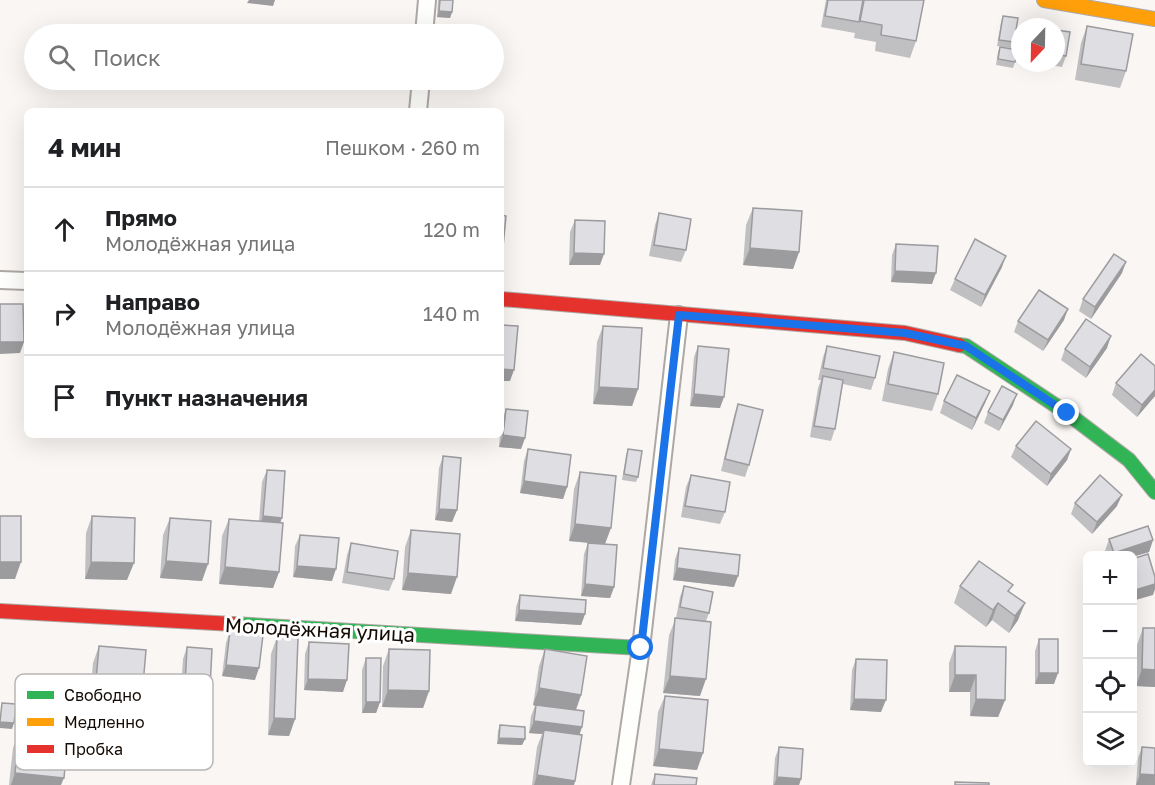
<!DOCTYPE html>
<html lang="ru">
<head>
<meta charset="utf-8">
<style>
	:root { --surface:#fff; --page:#f6f6f6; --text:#202124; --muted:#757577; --line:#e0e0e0 }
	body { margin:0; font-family:"Golos Text",sans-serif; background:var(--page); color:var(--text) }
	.controls { position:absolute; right:18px; bottom:18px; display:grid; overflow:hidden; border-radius:9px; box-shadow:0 6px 24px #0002 }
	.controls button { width:54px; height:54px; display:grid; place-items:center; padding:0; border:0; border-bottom:2px solid var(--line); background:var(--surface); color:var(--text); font:30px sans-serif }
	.compass { position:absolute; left:1011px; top:18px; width:54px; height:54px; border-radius:50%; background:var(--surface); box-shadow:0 6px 24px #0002; rotate:202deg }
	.stop { position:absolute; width:18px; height:18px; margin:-14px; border:4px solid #1a73e8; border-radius:50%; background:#fff }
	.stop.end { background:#1a73e8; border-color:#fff; box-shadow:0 2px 6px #0008 }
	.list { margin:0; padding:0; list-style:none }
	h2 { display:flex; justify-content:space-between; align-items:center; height:78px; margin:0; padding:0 24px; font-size:26px }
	h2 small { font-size:20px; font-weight:400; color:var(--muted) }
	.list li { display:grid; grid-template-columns:39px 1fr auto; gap:18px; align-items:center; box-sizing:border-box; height:84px; padding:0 24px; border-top:2px solid var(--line) }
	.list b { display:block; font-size:22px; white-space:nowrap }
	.list p { margin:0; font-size:20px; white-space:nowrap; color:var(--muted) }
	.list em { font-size:20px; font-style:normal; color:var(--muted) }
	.icon { flex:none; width:33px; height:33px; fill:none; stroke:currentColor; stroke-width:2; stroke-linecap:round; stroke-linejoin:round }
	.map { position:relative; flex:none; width:1155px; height:785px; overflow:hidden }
	.search { position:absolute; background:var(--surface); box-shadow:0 6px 24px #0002; left:24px; top:24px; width:480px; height:66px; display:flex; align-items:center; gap:15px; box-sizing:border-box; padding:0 21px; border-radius:33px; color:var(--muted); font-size:22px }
	.panel { position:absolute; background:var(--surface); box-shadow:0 6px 24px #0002; left:24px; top:108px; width:480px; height:330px; border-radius:9px }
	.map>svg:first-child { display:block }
</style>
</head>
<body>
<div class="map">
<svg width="1155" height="785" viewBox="0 0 1155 785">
	<rect width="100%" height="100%" fill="#f9f6f4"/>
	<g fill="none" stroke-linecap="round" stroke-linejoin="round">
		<defs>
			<g id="street">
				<polyline points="424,34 427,0"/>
				<polyline points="418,111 421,80"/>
				<polyline points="0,280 27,281"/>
				<polyline points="621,785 641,648 679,315"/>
			</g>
			<g id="fast">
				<polyline points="959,345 966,346 1067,413 1129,460 1155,492"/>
				<polyline points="233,624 641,648"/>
			</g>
			<polyline id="slow" points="1044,0 1155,19"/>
			<g id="jam">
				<polyline points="501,299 905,333 959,345"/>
				<polyline points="0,611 233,624"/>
			</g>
		</defs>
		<use href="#street" stroke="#aea8a4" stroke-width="20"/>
		<use href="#fast" stroke="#aea8a4" stroke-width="16"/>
		<use href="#slow" stroke="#aea8a4" stroke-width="16"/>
		<use href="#jam" stroke="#aea8a4" stroke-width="16"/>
		<use href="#street" stroke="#fefefd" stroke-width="16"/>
		<use href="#fast" stroke="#30b455" stroke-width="14"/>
		<use href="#slow" stroke="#ff9f0a" stroke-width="14"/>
		<use href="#jam" stroke="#e5322d" stroke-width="14"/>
	</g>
	<g fill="#c0bfc2">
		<polygon points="438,0 453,0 452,12 450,18 437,17"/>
		<polygon points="826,0 924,0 916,41 910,58 875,51 876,42 854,38 855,33 821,27"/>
		<polygon points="1003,16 1014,42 1011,48 997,46 1001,22"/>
		<polygon points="1087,26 1126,71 1120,88 1075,80 1081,43"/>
		<polygon points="1056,30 1066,56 1062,67 1037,63 1056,63"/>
		<polygon points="1000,47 1015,62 1013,68 996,65 998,52"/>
		<polygon points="753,208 799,252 793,269 743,265 746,225"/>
		<polygon points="659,213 686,250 681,262 649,256 655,225"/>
		<polygon points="575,220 600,265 569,265 570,232"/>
		<polygon points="896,244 932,284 891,282 892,255"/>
		<polygon points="1002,267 981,307 950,290 955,279"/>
		<polygon points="1122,273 1091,319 1079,311 1083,299"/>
		<polygon points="1064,320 1043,351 1014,332 1018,321"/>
		<polygon points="603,326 638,389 632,406 593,404 597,342"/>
		<polygon points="698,346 720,408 690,406 694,357"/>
		<polygon points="827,346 875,378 871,390 843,384 835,429 831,441 810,437 818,388 821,380 818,380 823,357"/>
		<polygon points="1107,348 1086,378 1061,360 1065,349"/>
		<polygon points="894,352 938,394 932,411 882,401 888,369"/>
		<polygon points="1155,366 1155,396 1137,417 1112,395 1116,383"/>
		<polygon points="990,391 985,403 972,430 940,413 944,401"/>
		<polygon points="738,404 749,465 745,477 721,471 734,416"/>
		<polygon points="1013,405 999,431 984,423 988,412"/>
		<polygon points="506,409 525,438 521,449 499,447 500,435 501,435 502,421"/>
		<polygon points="1016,446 1071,449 1067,460 1047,486 1011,457"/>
		<polygon points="528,449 567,487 563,499 520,493 524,461"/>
		<polygon points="628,449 638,477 636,482 622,480 626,455"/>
		<polygon points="443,456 457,510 452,522 435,520 439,468"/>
		<polygon points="267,470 280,523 279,572 273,588 219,584 222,536 229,519 259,522 262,482"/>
		<polygon points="580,472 605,544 614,587 610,598 581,596 584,554 588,543 569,541 574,489"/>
		<polygon points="691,475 725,512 720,524 681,517 686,487"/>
		<polygon points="1075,503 1117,506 1092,534 1071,514"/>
		<polygon points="92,516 127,580 85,579 86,533"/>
		<polygon points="170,518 202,581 160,578 163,535"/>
		<polygon points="411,530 451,594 402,590 405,547"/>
		<polygon points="300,535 332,581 293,577 295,546"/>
		<polygon points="1109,539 1153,540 1149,552 1132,557 1132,555 1106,555 1105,551"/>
		<polygon points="351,543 394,579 389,591 342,583 347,555"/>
		<polygon points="679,548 734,587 673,580 675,559"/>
		<polygon points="684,586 709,613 706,621 700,696 663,693 669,635 676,618 680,597"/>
		<polygon points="960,586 1010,592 1018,620 1009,633 992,620 986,627 954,603"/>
		<polygon points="520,595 585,614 581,625 515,621 516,607"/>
		<polygon points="1143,628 1155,687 1136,686 1137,645"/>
		<polygon points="230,631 255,680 222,676 226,643"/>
		<polygon points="277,637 295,719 289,736 268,735 271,654"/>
		<polygon points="1039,639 1054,684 1035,684 1035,651"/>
		<polygon points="309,642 343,692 304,690 305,654"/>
		<polygon points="99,646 143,685 137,702 90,698 93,663"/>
		<polygon points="955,646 1005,700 998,717 970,716 970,692 949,692 949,663"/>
		<polygon points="187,647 209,707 205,718 179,717 183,659"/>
		<polygon points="389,649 429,691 423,708 382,707 383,666"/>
		<polygon points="545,649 581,695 576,710 582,727 579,735 575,781 574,785 532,785 537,747 542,734 529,733 531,716 535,706 533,705 539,666"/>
		<polygon points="366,658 380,702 376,713 362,713 362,670"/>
		<polygon points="856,659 881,712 850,710 852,670"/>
		<polygon points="665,696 697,770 653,766 658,712"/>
		<polygon points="500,725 525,739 522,745 497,744 498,731"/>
		<polygon points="19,731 61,785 9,785 13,748"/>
		<polygon points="779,747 801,779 799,785 773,785 775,758"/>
		<polygon points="1142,747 1155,785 1136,785 1138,758"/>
		<polygon points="655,774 696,785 651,785"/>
	</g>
	<g fill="#9c9b9e">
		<polygon points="249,0 275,0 273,6 247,3"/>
		<polygon points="439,11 452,12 450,18 437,17"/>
		<polygon points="750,248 799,252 793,269 743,265"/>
		<polygon points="574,253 604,254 600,265 569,265"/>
		<polygon points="1006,256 1002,267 981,307 985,295"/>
		<polygon points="1126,262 1122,273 1091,319 1095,307"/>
		<polygon points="895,271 936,273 932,284 891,282"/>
		<polygon points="1068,309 1064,320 1043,351 1048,340"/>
		<polygon points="1111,336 1107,348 1086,378 1090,367"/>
		<polygon points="0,342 24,342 20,353 0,354"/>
		<polygon points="501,369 514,370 510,381 501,381"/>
		<polygon points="599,387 638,389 632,406 593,404"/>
		<polygon points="1155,390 1155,396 1137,417 1142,405"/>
		<polygon points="990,391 985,403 972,430 976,418"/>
		<polygon points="694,394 724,397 720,408 690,406"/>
		<polygon points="1017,394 1013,405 999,431 1003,420"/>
		<polygon points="503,435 525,438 521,449 499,447"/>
		<polygon points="1071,449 1067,460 1047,486 1051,474"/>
		<polygon points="524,481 567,487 563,499 520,493"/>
		<polygon points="1122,495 1117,506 1092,534 1097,522"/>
		<polygon points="439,509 457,510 452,522 435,520"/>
		<polygon points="263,516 282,518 278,529 259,528"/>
		<polygon points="575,524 611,528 605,544 569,541"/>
		<polygon points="1153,540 1149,552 1132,557 1132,555 1113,555 1114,553"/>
		<polygon points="166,561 208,564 202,581 160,578"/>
		<polygon points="0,562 21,562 15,579 0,579"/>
		<polygon points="91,562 134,563 127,580 85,579"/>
		<polygon points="297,566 336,569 332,581 293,577"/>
		<polygon points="225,567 279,572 273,588 219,584"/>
		<polygon points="677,568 738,576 734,587 673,580"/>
		<polygon points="408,573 457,577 451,594 402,590"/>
		<polygon points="585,584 614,587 610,598 581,596"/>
		<polygon points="1155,584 1155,589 1153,595 1132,601 1132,591"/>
		<polygon points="998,603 992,620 986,627 993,610"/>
		<polygon points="1025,603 1018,620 1009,633 1015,616"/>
		<polygon points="519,610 585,614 581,625 515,621"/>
		<polygon points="226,665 259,668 255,680 222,676"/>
		<polygon points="1142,669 1155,670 1155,687 1136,686"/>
		<polygon points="1039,673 1058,673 1054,684 1035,684"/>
		<polygon points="955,675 976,675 970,692 949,692"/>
		<polygon points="670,676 706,679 700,696 663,693"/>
		<polygon points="308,679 347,680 343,692 304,690"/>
		<polygon points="96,681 143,685 137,702 90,698"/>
		<polygon points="539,688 581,695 575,712 533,705"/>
		<polygon points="388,690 429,691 423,708 382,707"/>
		<polygon points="854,699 886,700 881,712 850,710"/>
		<polygon points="976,699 1005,700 998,717 970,716"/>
		<polygon points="366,702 380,702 376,713 362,713"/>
		<polygon points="184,705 209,707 205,718 179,717"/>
		<polygon points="274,718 295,719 289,736 268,735"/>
		<polygon points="534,721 582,727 578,739 544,730 542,734 529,733"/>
		<polygon points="0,722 14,723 12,729 0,728"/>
		<polygon points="499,738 525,739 522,745 497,744"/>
		<polygon points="659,749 703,753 697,770 653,766"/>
		<polygon points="15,773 64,778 61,785 11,785"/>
		<polygon points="1140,774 1155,775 1155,785 1136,785"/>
		<polygon points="537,775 575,781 574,785 534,785"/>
		<polygon points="777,777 801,779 799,785 774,785"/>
	</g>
	<g fill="#dfdee2" stroke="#9c9b9e" stroke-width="1.5">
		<polygon points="440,0 453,0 452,12 439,11"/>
		<polygon points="828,0 863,0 859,22 825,16"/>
		<polygon points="864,0 924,0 916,41 881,35 882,25 860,21"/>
		<polygon points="1003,16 1018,18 1014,42 999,40"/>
		<polygon points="1087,26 1133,34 1126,71 1081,64"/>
		<polygon points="1056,30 1070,32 1066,56 1056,54"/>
		<polygon points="1000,47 1018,50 1015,62 998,59"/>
		<polygon points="753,208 802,211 799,252 750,248"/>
		<polygon points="659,213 691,219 686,250 654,245"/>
		<polygon points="501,215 506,216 503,247 501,247"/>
		<polygon points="575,220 605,221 604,254 574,253"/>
		<polygon points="975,239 1006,256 985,295 955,279"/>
		<polygon points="896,244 938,246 936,273 895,271"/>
		<polygon points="1114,254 1126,262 1095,307 1083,299"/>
		<polygon points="1039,290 1068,309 1048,340 1018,321"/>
		<polygon points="0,304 23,304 24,342 0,342"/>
		<polygon points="1086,319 1111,336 1090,367 1065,349"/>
		<polygon points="501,325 518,326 514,370 501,369"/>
		<polygon points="603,326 642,328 638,389 599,387"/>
		<polygon points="698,346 729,349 724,397 694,394"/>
		<polygon points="827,346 880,356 875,378 823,368"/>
		<polygon points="894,352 944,363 938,394 888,384"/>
		<polygon points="1141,354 1155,366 1155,390 1142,405 1116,383"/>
		<polygon points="957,375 990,391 976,418 944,401"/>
		<polygon points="823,376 843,380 835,429 814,426"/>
		<polygon points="1002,386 1017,394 1003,420 988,412"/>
		<polygon points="738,404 763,410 749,465 725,459"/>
		<polygon points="506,409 528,411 525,438 503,435"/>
		<polygon points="1036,421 1071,449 1051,474 1016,446"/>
		<polygon points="528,449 571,455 567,487 524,481"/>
		<polygon points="628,449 642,451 638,477 624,474"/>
		<polygon points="443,456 461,458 457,510 439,509"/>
		<polygon points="267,470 285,471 282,518 263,516"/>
		<polygon points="580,472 616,476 611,528 575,524"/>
		<polygon points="691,475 730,482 725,512 685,506"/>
		<polygon points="1100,475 1122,495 1097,522 1075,503"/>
		<rect x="0" y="516" width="21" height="46"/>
		<polygon points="92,516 135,518 134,563 91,562"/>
		<polygon points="170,518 211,521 208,564 166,561"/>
		<polygon points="229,519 283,523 279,572 225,567"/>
		<polygon points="1148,526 1153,540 1114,553 1109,539"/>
		<polygon points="411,530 460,534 457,577 408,573"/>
		<polygon points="300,535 339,538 336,569 297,566"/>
		<polygon points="351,543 398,551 394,579 347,572"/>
		<polygon points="588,543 617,545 614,587 585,584"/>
		<polygon points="679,548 740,555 738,576 677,568"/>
		<polygon points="1148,554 1155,577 1155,584 1132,591 1132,559"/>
		<polygon points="979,561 1013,585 1008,591 1025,603 1015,616 998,603 993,610 960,586"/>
		<polygon points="684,586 713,592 709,613 680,607"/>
		<polygon points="520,595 586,600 585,614 519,610"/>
		<polygon points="675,618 711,622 706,679 670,676"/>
		<polygon points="1143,628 1155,628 1155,670 1142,669"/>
		<polygon points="230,631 263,635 259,668 226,665"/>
		<polygon points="277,637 298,638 295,719 274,718"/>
		<rect x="1039" y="639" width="19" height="34"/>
		<polygon points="309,642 349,644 347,680 308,679"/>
		<polygon points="99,646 146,650 143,685 96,681"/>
		<polygon points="955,646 1006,647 1005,700 976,699 976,675 955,675"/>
		<polygon points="187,647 212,649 209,707 184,705"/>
		<polygon points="389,649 430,650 429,691 388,690"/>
		<polygon points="545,649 587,656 581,695 539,688"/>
		<polygon points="366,658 381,658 380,702 366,702"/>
		<polygon points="856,659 887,660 886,700 854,699"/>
		<polygon points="665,696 708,700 703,753 659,749"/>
		<polygon points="2,703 16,704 14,723 0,722"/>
		<polygon points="536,705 584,711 582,727 534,721"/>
		<polygon points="500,725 525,727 525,739 499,738"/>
		<polygon points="544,730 582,735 575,781 537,775"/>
		<polygon points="19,731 68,736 64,778 15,773"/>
		<polygon points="779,747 803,749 801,779 777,777"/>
		<polygon points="1142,747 1155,748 1155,775 1140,774"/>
		<polygon points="655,774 697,778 696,785 654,785"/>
		<polygon points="955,782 989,783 989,785 955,785"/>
	</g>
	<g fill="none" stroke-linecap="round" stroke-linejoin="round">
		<polyline stroke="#1a73e8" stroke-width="8" points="641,648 679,315 905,333 966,346 1067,413"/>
	</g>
	<g text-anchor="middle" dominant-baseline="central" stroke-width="6" stroke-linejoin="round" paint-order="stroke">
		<g font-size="20" fill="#130a04" stroke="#fff">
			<text transform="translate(320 629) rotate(3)">Молодёжная улица</text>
		</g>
	</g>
	<rect x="15" y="674" width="198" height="96" rx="9" fill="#fff" stroke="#b8b6b4" stroke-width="1.5"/>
	<rect x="27" y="691" width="27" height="8" fill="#30b455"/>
	<rect x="27" y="718" width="27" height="8" fill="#ff9f0a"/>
	<rect x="27" y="745" width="27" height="8" fill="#e5322d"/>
	<g font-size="16" fill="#130a04">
		<text x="64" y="701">Свободно</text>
		<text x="64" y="728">Медленно</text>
		<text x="64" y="755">Пробка</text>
	</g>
</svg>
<div class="controls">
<button>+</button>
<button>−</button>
<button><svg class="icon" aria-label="locate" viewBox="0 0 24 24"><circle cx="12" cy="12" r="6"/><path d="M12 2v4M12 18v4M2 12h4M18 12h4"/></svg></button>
<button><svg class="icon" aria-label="layers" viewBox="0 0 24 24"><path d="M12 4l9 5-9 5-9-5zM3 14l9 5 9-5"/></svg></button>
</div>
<svg class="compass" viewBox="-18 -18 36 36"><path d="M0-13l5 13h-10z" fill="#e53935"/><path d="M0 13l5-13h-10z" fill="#757577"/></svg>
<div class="stop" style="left:641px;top:648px"></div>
<div class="stop end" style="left:1067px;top:413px"></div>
<div class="search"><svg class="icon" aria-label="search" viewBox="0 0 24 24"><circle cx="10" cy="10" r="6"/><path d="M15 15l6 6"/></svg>Поиск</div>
<section class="panel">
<h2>4 мин<small>Пешком · 260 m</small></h2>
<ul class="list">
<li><svg class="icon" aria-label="ahead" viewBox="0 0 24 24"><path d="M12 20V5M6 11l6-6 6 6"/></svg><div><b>Прямо</b><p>Молодёжная улица</p></div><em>120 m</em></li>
<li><svg class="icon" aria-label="right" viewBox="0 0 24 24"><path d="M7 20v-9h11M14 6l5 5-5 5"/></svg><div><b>Направо</b><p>Молодёжная улица</p></div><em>140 m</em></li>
<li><svg class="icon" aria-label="arrive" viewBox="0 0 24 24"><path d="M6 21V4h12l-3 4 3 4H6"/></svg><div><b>Пункт назначения</b></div></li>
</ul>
</section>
</div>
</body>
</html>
